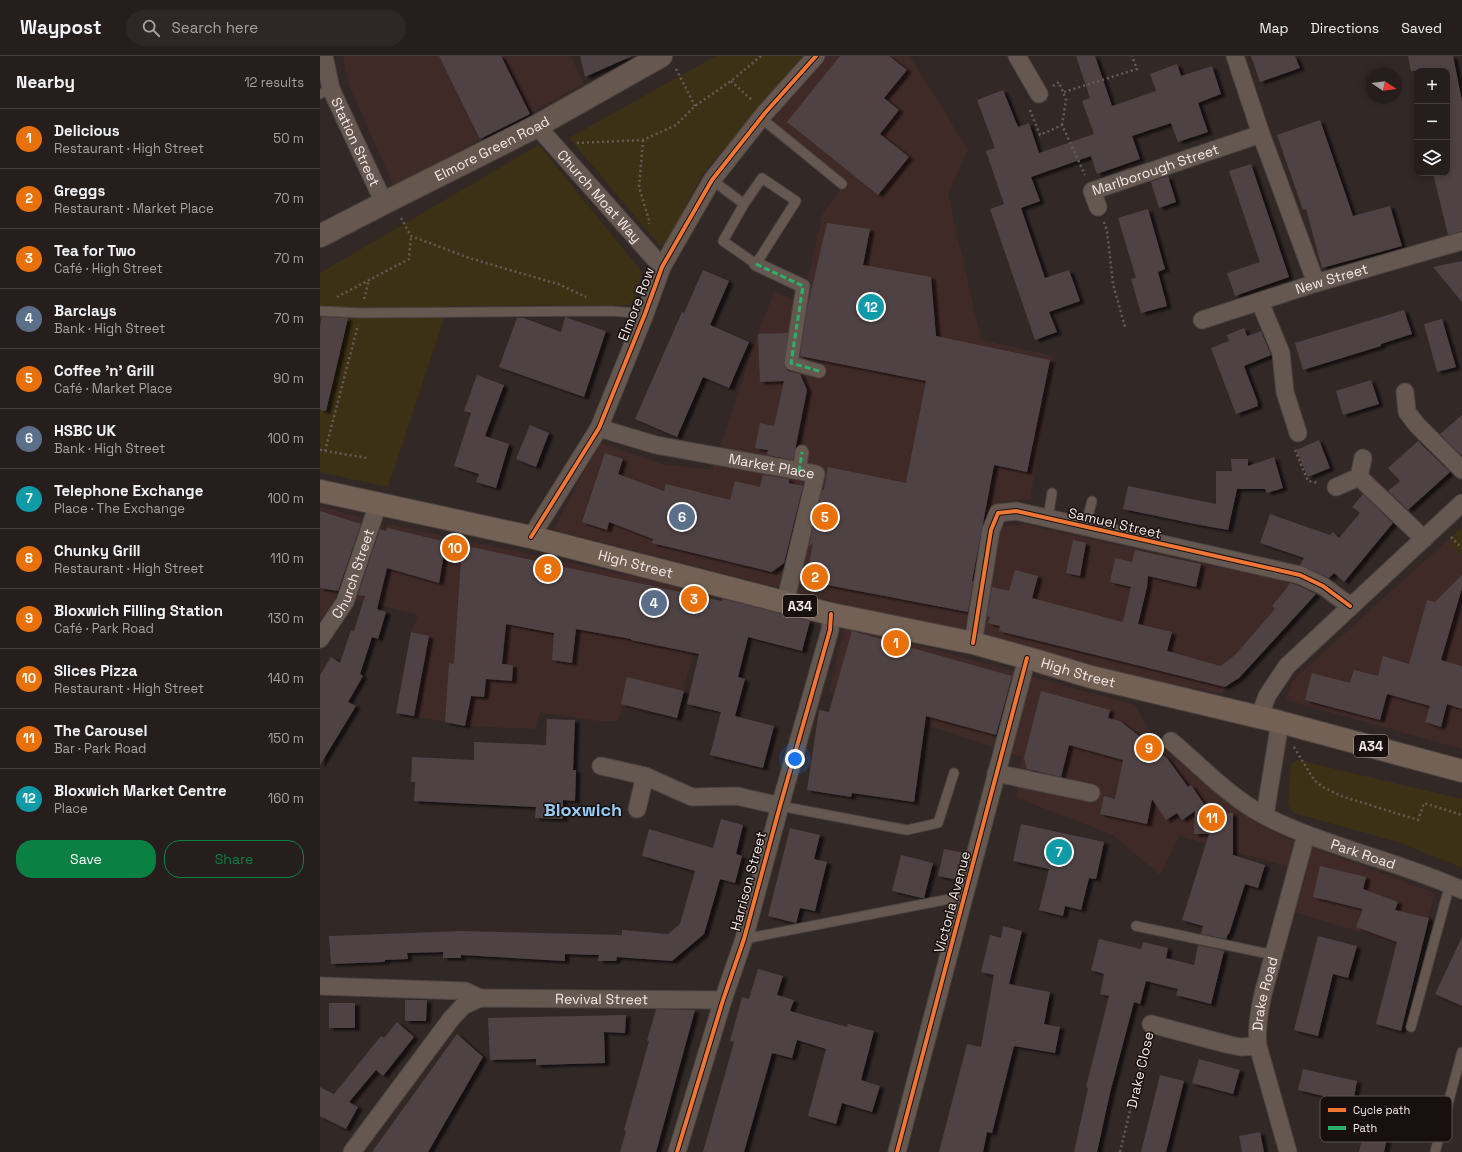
<!DOCTYPE html>
<html lang="en">
<head>
<meta charset="utf-8">
<style>
	:root { --surface:#261e1c; --page:#2e2725; --text:#f1f3f6; --muted:#a4a2a3; --line:#423c3b; --accent:#0b8043 }
	body { margin:0; font-family:"Space Grotesk",sans-serif; background:var(--page); color:var(--text) }
	.controls { position:absolute; right:12px; top:12px; display:grid; overflow:hidden; border-radius:8px; box-shadow:0 2px 6px #0003 }
	.controls button { width:36px; height:36px; display:grid; place-items:center; padding:0; border:0; border-bottom:1px solid var(--line); background:var(--surface); color:var(--text); font:20px sans-serif }
	.compass { position:absolute; left:1046px; top:12px; width:36px; height:36px; border-radius:50%; background:var(--surface); box-shadow:0 2px 6px #0003; rotate:103deg }
	.you { position:absolute; left:475px; top:703px; width:14px; height:14px; margin:-10px; border:3px solid #fff; border-radius:50%; background:#1a73e8; box-shadow:0 0 0 6px #1a73e833 }
	.badge { display:grid; place-items:center; width:26px; height:26px; border-radius:50%; background:var(--accent); color:#fff; font-size:13px; font-weight:700 }
	.pin { position:absolute; translate:-50% -50%; border:2px solid #fff; box-shadow:0 1px 4px #0006 }
	.list { margin:0; padding:0; list-style:none }
	h2 { display:flex; justify-content:space-between; align-items:center; height:52px; margin:0; padding:0 16px; font-size:17px }
	h2 small { font-size:13px; font-weight:400; color:var(--muted) }
	.list li { display:grid; grid-template-columns:26px 1fr auto; gap:12px; align-items:center; box-sizing:border-box; height:60px; padding:0 16px; border-top:1px solid var(--line) }
	.list b { display:block; font-size:15px; white-space:nowrap }
	.list p { margin:0; font-size:13px; white-space:nowrap; color:var(--muted) }
	.list em { font-size:13px; font-style:normal; color:var(--muted) }
	.actions { display:flex; gap:8px; padding:12px 16px }
	.actions a { flex:1; padding:9px 0; border:1px solid var(--accent); border-radius:16px; text-align:center; font-size:14px; color:var(--accent) }
	.actions .main { background:var(--accent); color:#fff }
	.icon { flex:none; width:22px; height:22px; fill:none; stroke:currentColor; stroke-width:2; stroke-linecap:round; stroke-linejoin:round }
	.map { position:relative; flex:none; width:1142px; height:1096px; overflow:hidden }
	header { display:flex; align-items:center; gap:24px; box-sizing:border-box; height:56px; padding:0 20px; background:var(--surface); border-bottom:1px solid var(--line) }
	header strong { font-size:19px }
	nav { display:flex; gap:22px; margin-inline-start:auto; font-size:14px }
	.search { width:280px; height:36px; background:var(--page); display:flex; align-items:center; gap:10px; box-sizing:border-box; padding:0 14px; border-radius:22px; color:var(--muted); font-size:15px }
	main { display:flex }
	aside { flex:1; background:var(--surface) }
	.map>svg:first-child { display:block }
</style>
</head>
<body>
<header>
<strong>Waypost</strong>
<div class="search"><svg class="icon" aria-label="search" viewBox="0 0 24 24"><circle cx="10" cy="10" r="6"/><path d="M15 15l6 6"/></svg>Search here</div>
<nav><a>Map</a><a>Directions</a><a>Saved</a></nav>
</header>
<main>
<aside>
<h2>Nearby<small>12 results</small></h2>
<ul class="list">
<li><span class="badge" style="background:#e8710a">1</span><div><b>Delicious</b><p>Restaurant · High Street</p></div><em>50 m</em></li>
<li><span class="badge" style="background:#e8710a">2</span><div><b>Greggs</b><p>Restaurant · Market Place</p></div><em>70 m</em></li>
<li><span class="badge" style="background:#e8710a">3</span><div><b>Tea for Two</b><p>Café · High Street</p></div><em>70 m</em></li>
<li><span class="badge" style="background:#5c6f8a">4</span><div><b>Barclays</b><p>Bank · High Street</p></div><em>70 m</em></li>
<li><span class="badge" style="background:#e8710a">5</span><div><b>Coffee 'n' Grill</b><p>Café · Market Place</p></div><em>90 m</em></li>
<li><span class="badge" style="background:#5c6f8a">6</span><div><b>HSBC UK</b><p>Bank · High Street</p></div><em>100 m</em></li>
<li><span class="badge" style="background:#0f9aa8">7</span><div><b>Telephone Exchange</b><p>Place · The Exchange</p></div><em>100 m</em></li>
<li><span class="badge" style="background:#e8710a">8</span><div><b>Chunky Grill</b><p>Restaurant · High Street</p></div><em>110 m</em></li>
<li><span class="badge" style="background:#e8710a">9</span><div><b>Bloxwich Filling Station</b><p>Café · Park Road</p></div><em>130 m</em></li>
<li><span class="badge" style="background:#e8710a">10</span><div><b>Slices Pizza</b><p>Restaurant · High Street</p></div><em>140 m</em></li>
<li><span class="badge" style="background:#e8710a">11</span><div><b>The Carousel</b><p>Bar · Park Road</p></div><em>150 m</em></li>
<li><span class="badge" style="background:#0f9aa8">12</span><div><b>Bloxwich Market Centre</b><p>Place</p></div><em>160 m</em></li>
</ul>
<div class="actions"><a class="main">Save</a><a>Share</a></div>
</aside>
<div class="map">
<svg width="1142" height="1096" viewBox="0 0 1142 1096">
	<defs>
		<filter id="shadow"><feDropShadow dx="4.5" dy="2.5" stdDeviation="1" flood-color="#0009"/></filter>
	</defs>
	<rect width="100%" height="100%" fill="#322826"/>
	<g fill="#402a27">
		<polygon points="23,0 251,0 263,27 210,58 160,83 74,131 29,29"/>
		<polygon points="504,0 590,0 648,94 628,138 661,284 734,300 710,443 680,446 671,453 664,475 646,579 233,474 279,387 342,408 392,414 438,278 454,236 482,247 503,157 527,125 452,65"/>
		<polygon points="0,451 44,462 14,545 0,565"/>
		<polygon points="67,468 388,536 357,662 302,651 298,665 278,665 220,656 215,673 145,670 76,657 91,576 98,559 35,543"/>
		<polygon points="703,468 881,508 972,523 997,537 919,622 905,631 903,638 845,627 663,583 675,486 679,472"/>
		<polygon points="1128,484 1142,499 1142,693 966,644 972,625"/>
		<polygon points="525,569 815,649 838,690 934,765 966,782 1115,837 1100,894 974,856 987,816 859,780 840,819 793,779 697,742 702,701 509,636"/>
	</g>
	<g fill="#3d3115">
		<polygon points="396,0 483,0 382,119 346,188 340,190 249,82"/>
		<polygon points="219,89 322,216 316,242 309,249 128,250 68,431 0,416 0,217"/>
		<polygon points="1142,471 1142,499 1128,484"/>
		<polygon points="977,704 1142,743 1142,812 1078,786 974,757 969,751 968,747 971,708"/>
	</g>
	<g fill="#504245" filter="url(#shadow)">
		<polygon points="119,0 181,0 210,58 160,83"/>
		<polygon points="260,0 312,0 265,21"/>
		<polygon points="520,0 569,0 587,14 564,42 579,54 560,78 589,101 558,139 467,66"/>
		<polygon points="756,0 775,0 792,50 836,35 830,18 857,8 861,20 892,10 901,38 878,47 888,76 858,86 851,67 812,80 820,103 777,118 771,100 711,121 720,145 701,152 725,222 749,214 760,245 729,256 737,276 715,284 670,153 684,148 666,95 675,92 657,44 683,34 698,71 709,67 719,97 774,78 762,45 770,42"/>
		<polygon points="931,0 975,0 980,12 940,26"/>
		<polygon points="1088,0 1133,0 1142,45 1142,175 1128,179 1113,117 1127,117 1127,15 1091,15"/>
		<polygon points="1000,64 1033,160 1070,150 1082,190 1002,212 986,153 983,154 957,79"/>
		<polygon points="931,108 969,221 915,240 907,217 940,206 909,115"/>
		<polygon points="848,120 856,146 839,152 831,126"/>
		<polygon points="828,153 845,213 838,216 847,250 821,257 811,223 816,222 798,162"/>
		<polygon points="507,167 550,173 543,209 611,221 616,280 730,304 707,416 674,409 652,525 653,526 648,556 486,525 493,487 489,490 502,434 504,434 508,411 586,427 606,325 480,300 487,253"/>
		<polygon points="1142,205 1142,246 1113,211"/>
		<polygon points="383,214 409,225 390,269 429,286 409,332 383,321 357,381 315,363 362,256 364,257"/>
		<polygon points="1084,254 1092,278 1061,288 1061,290 983,314 975,287"/>
		<polygon points="2,261 28,262 6,355 0,354 0,270"/>
		<polygon points="245,261 286,275 264,341 179,311 197,262 204,262 241,276"/>
		<polygon points="1122,263 1136,311 1117,316 1104,268"/>
		<polygon points="924,272 927,280 941,275 951,299 924,310 938,347 937,347 938,350 916,358 891,292 909,285 907,279"/>
		<polygon points="468,277 464,310 468,315 480,318 487,334 473,404 447,399 448,394 435,392 440,367 454,370 464,325 440,326 438,278"/>
		<polygon points="157,319 184,329 165,380 189,388 176,432 156,426 159,418 134,410 151,357 144,355"/>
		<polygon points="1051,324 1059,348 1023,359 1016,335"/>
		<polygon points="1142,359 1142,398 1141,399 1120,378"/>
		<polygon points="210,369 229,377 216,411 196,403"/>
		<polygon points="999,384 1010,412 988,421 976,394"/>
		<polygon points="1098,385 1130,416 1088,454 1068,435 1080,425 1068,412"/>
		<polygon points="285,397 303,403 298,418 344,435 346,428 410,444 415,425 440,431 443,419 469,423 469,427 483,430 464,507 452,516 332,487 333,483 289,466 287,474 262,466"/>
		<polygon points="954,401 963,432 947,437 945,433 917,433 908,474 880,469 803,453 808,430 896,448 896,415 912,415 911,403 928,403 928,410"/>
		<polygon points="1043,438 1073,467 1024,526 1014,517 1009,522 980,509 984,502 940,487 950,458 1010,479 1013,476 1019,482 1040,457 1032,451"/>
		<polygon points="0,455 41,468 18,535 0,532"/>
		<polygon points="68,472 126,486 119,527 67,512 57,553 66,556 58,583 52,581 40,618 43,620 28,646 36,650 0,709 0,619 11,601 20,607 31,574 34,575 45,540 38,539 60,473 65,475"/>
		<polygon points="753,484 766,487 760,520 746,517"/>
		<polygon points="142,489 402,545 403,543 490,565 482,595 428,581 418,621 425,623 415,660 454,670 443,712 390,699 401,656 367,648 379,598 311,584 311,583 256,573 252,607 232,604 234,577 186,568 182,608 193,609 192,625 166,623 164,641 151,640 145,670 125,666 129,607 134,608"/>
		<polygon points="815,494 881,508 876,531 828,520 827,531 818,568 852,576 847,595 901,610 916,598 955,553 952,550 966,533 970,527 977,529 996,538 919,622 905,631 679,575 680,570 668,567 670,561 667,560 672,531 689,535 695,514 718,520 712,542 803,566 811,531 790,526 795,502 812,506"/>
		<polygon points="1142,519 1142,532 1121,604 1142,610 1142,653 1127,648 1121,671 1105,666 1110,650 1067,638 1060,664 985,644 992,617 1030,627 1034,614 1058,620 1063,600 1089,608 1107,544 1115,546"/>
		<polygon points="532,575 692,620 676,679 606,660 594,746 532,737 531,741 487,734 499,654 509,656"/>
		<polygon points="91,576 109,580 94,660 76,657"/>
		<polygon points="307,621 364,635 357,662 301,648"/>
		<polygon points="721,635 790,654 788,662 800,665 847,702 868,731 871,729 890,757 913,757 913,799 945,809 938,832 925,828 909,878 908,878 906,883 881,878 883,870 862,864 889,778 874,778 875,755 862,764 857,757 846,764 832,743 827,768 780,758 784,740 795,743 803,704 749,689 741,721 707,713 704,702"/>
		<polygon points="227,663 255,664 253,714 256,714 255,745 243,744 243,763 215,762 216,751 94,745 95,726 91,726 92,701 154,704 154,686 226,689"/>
		<polygon points="401,763 423,769 416,798 422,800 415,827 400,823 384,878 352,905 297,901 296,905 278,905 279,899 245,898 245,905 141,899 141,902 123,902 123,896 87,897 88,903 65,904 65,906 11,908 9,880 143,875 302,879 302,874 348,878 360,868 375,815 322,800 329,773 393,792"/>
		<polygon points="701,768 784,786 776,823 769,822 761,854 745,850 743,860 719,854 729,813 693,805"/>
		<polygon points="470,772 500,779 494,803 507,806 495,855 480,852 476,867 448,860"/>
		<polygon points="624,793 645,797 638,824 618,820"/>
		<polygon points="581,799 613,807 604,842 602,842 572,835"/>
		<polygon points="1000,810 1046,821 1043,833 1078,846 1075,854 1109,862 1081,975 1056,968 1077,886 1036,871 1043,853 993,841"/>
		<polygon points="683,870 702,875 689,928 730,936 724,968 740,971 735,997 694,990 672,1077 667,1076 663,1096 619,1096 647,988 661,991 674,919 661,916 670,879 681,882"/>
		<polygon points="998,880 1037,890 1028,922 1013,918 998,980 974,974"/>
		<polygon points="1142,881 1142,950 1115,938"/>
		<polygon points="779,883 821,893 823,886 848,892 846,902 874,909 878,889 904,895 891,948 856,939 858,933 826,925 820,948 814,946 790,1037 777,1096 754,1096 768,1032 766,1031 789,940 780,938 784,918 771,914"/>
		<polygon points="438,913 463,920 457,939 474,944 470,955 527,971 528,968 554,975 541,1024 560,1030 552,1056 522,1047 516,1068 488,1060 506,993 477,984 472,1002 452,997 424,1096 383,1096 414,986 410,985 422,941 429,943"/>
		<polygon points="85,944 107,944 106,965 85,965"/>
		<rect x="9" y="947" width="26" height="25"/>
		<polygon points="336,953 375,954 336,1096 300,1096 306,1075 304,1074 329,985 327,985"/>
		<polygon points="306,959 305,977 284,976 285,1007 216,1009 216,1003 170,1004 168,962"/>
		<polygon points="77,966 94,981 63,1020 56,1014 29,1046 38,1051 26,1073 0,1060 0,1031 14,1038 61,980 64,982"/>
		<polygon points="137,978 163,1001 108,1096 52,1096"/>
		<polygon points="879,1003 920,1014 913,1038 872,1027"/>
		<polygon points="983,1013 1037,1025 1033,1047 978,1034"/>
		<polygon points="840,1019 864,1025 846,1096 821,1096"/>
		<polygon points="1049,1050 1073,1055 1064,1096 1039,1096"/>
		<polygon points="940,1076 944,1096 922,1096 919,1080"/>
	</g>
	<g fill="none" stroke-linecap="round" stroke-linejoin="round">
		<defs>
			<g id="service">
				<polyline points="0,38 11,33"/>
				<polyline points="441,62 522,128"/>
				<polyline points="392,124 424,148 442,122 476,145 436,208 403,185 424,148"/>
				<polyline points="0,255 41,257 292,255 325,258"/>
				<polyline points="728,462 732,437"/>
				<polyline points="765,471 772,445"/>
				<polyline points="460,750 587,774 618,767 634,717"/>
				<polyline points="816,870 954,899"/>
				<polyline points="424,883 645,840"/>
				<polyline points="1091,971 1130,828"/>
				<polyline points="1115,1096 1142,996"/>
			</g>
			<g id="pedestrian">
				<polyline points="436,208 483,230 471,307 499,315"/>
				<polyline points="479,416 482,396"/>
			</g>
			<g id="minor">
				<path id="s1" d="M4,0L11,33L64,147"/>
				<polyline points="697,0 719,38"/>
				<polyline points="915,0 941,78 996,227"/>
				<path id="s2" d="M217,70L342,211"/>
				<path id="s3" d="M778,151L772,135L941,78"/>
				<polyline points="940,246 961,297 965,336 978,377"/>
				<path id="s4" d="M882,264L996,227L1142,185"/>
				<polyline points="1085,336 1087,356 1097,369 1142,414"/>
				<path id="s5" d="M279,372L336,389L496,418L465,547"/>
				<polyline points="1039,421 1104,483"/>
				<polyline points="1016,431 1039,421 1043,402"/>
				<polyline points="211,481 279,372 325,258 342,211 392,124 445,57 496,0"/>
				<path id="s6" d="M0,583L25,546L58,448"/>
				<polyline points="653,587 671,474 678,457 696,455 980,519 1003,530 1030,550"/>
				<polyline points="939,662 947,640 967,610 1142,447"/>
				<path id="s7" d="M851,685C878,708 903,734 933,753C964,772 999,783 1034,795C1070,807 1107,818 1142,834"/>
				<polyline points="281,710 325,720 372,741 417,740 460,750"/>
				<polyline points="676,717 771,737"/>
				<polyline points="317,753 325,720"/>
				<polyline points="945,759 960,666"/>
				<polyline points="0,930 145,935 160,942"/>
				<polyline points="831,968 910,989 921,991 938,990"/>
				<path id="s8" d="M32,1096L131,963L143,950L160,942L403,944"/>
				<polyline points="357,1096 403,944 424,883 460,750 510,574 511,558"/>
				<polyline points="577,1096 707,602"/>
				<path id="s9" d="M968,1096L938,990C936,971 939,955 943,938L986,779"/>
			</g>
			<g id="secondary">
				<path id="s10" d="M0,180L64,147L217,70L341,0"/>
			</g>
			<g id="trunk">
				<path id="s11" d="M0,435L211,481L511,558L653,587L718,605L771,621L960,666L1142,715"/>
			</g>
		</defs>
		<use href="#service" stroke="#4c4442" stroke-width="11"/>
		<use href="#pedestrian" stroke="#4c4442" stroke-width="15"/>
		<use href="#minor" stroke="#4c4442" stroke-width="19"/>
		<use href="#secondary" stroke="#4c4442" stroke-width="24"/>
		<use href="#trunk" stroke="#4c4442" stroke-width="24"/>
		<g stroke="#665b57" stroke-width="2.5" stroke-dasharray="2 3" stroke-linecap="butt">
			<polyline points="356,13 375,50"/>
			<polyline points="411,25 433,45"/>
			<polyline points="733,30 739,26 746,44 742,69"/>
			<polyline points="744,36 817,13 812,0"/>
			<polyline points="710,54 720,79 742,69 765,119"/>
			<polyline points="323,84 319,131 329,164 329,168"/>
			<polyline points="257,87 323,84 356,69 375,50 411,25 441,0"/>
			<polyline points="81,162 91,180 149,202 238,228 266,241"/>
			<polyline points="784,166 787,175 793,228 805,271"/>
			<polyline points="17,241 89,203 91,180"/>
			<polyline points="44,243 49,224"/>
			<polyline points="0,394 47,402"/>
			<polyline points="975,394 988,425 999,427"/>
			<polyline points="5,395 38,269"/>
			<polyline points="1131,481 1142,492"/>
			<polyline points="974,691 991,719 995,725 1003,731 1021,740 1098,764 1104,747 1142,759"/>
			<polyline points="800,1096 827,984"/>
		</g>
		<use href="#service" stroke="#645850" stroke-width="9"/>
		<use href="#pedestrian" stroke="#645850" stroke-width="13"/>
		<use href="#minor" stroke="#645850" stroke-width="17"/>
		<use href="#secondary" stroke="#66584e" stroke-width="22"/>
		<use href="#trunk" stroke="#726154" stroke-width="22"/>
		<g stroke="#2db169" stroke-width="3" stroke-dasharray="6 3" stroke-linecap="butt">
			<polyline points="436,208 483,230 471,307 499,315"/>
			<polyline points="479,416 482,396"/>
		</g>
		<defs>
			<g id="cycleway">
				<polyline points="211,481 279,372 325,258 342,211 392,124 445,57 496,0"/>
				<polyline points="653,587 671,474 678,457 696,455 980,519 1003,530 1030,550"/>
				<polyline points="357,1096 403,944 424,883 460,750 510,574 511,558"/>
				<polyline points="577,1096 707,602"/>
			</g>
		</defs>
		<use href="#cycleway" stroke="#18100f" stroke-width="6"/>
		<use href="#cycleway" stroke="#f07635" stroke-width="4"/>
	</g>
	<g text-anchor="middle" dominant-baseline="central" stroke-width="3" stroke-linejoin="round" paint-order="stroke">
		<g fill="#18100f" stroke="#b3a8a6" stroke-width="1">
			<rect x="463" y="539" width="34" height="22" rx="3"/>
			<rect x="1034" y="679" width="34" height="22" rx="3"/>
		</g>
		<g font-size="13" font-weight="bold" fill="#f5e9e7">
			<text x="480" y="550">A34</text>
			<text x="1051" y="690">A34</text>
		</g>
		<g font-size="14" fill="#f5e9e7" stroke="#18100f">
			<text stroke="none"><textPath href="#s1" startOffset="92">Station Street</textPath></text>
			<text stroke="none"><textPath href="#s10" startOffset="193">Elmore Green Road</textPath></text>
			<text stroke="none"><textPath href="#s3" startOffset="84">Marlborough Street</textPath></text>
			<text stroke="none"><textPath href="#s2" startOffset="94">Church Moat Way</textPath></text>
			<text stroke="none"><textPath href="#s4" startOffset="136">New Street</textPath></text>
			<text transform="translate(316 248) rotate(-69)">Elmore Row</text>
			<text stroke="none"><textPath href="#s5" startOffset="177">Market Place</textPath></text>
			<text transform="translate(795 467) rotate(13)">Samuel Street</text>
			<text stroke="none"><textPath href="#s11" startOffset="324">High Street</textPath></text>
			<text stroke="none"><textPath href="#s6" startOffset="74">Church Street</textPath></text>
			<text stroke="none"><textPath href="#s11" startOffset="780">High Street</textPath></text>
			<text stroke="none"><textPath href="#s7" startOffset="226">Park Road</textPath></text>
			<text transform="translate(428 825) rotate(-75)">Harrison Street</text>
			<text transform="translate(632 846) rotate(-75)">Victoria Avenue</text>
			<text stroke="none"><textPath href="#s9" startOffset="163">Drake Road</textPath></text>
			<text stroke="none"><textPath href="#s8" startOffset="324">Revival Street</textPath></text>
			<text transform="translate(820 1014) rotate(-77)">Drake Close</text>
		</g>
		<g font-size="18" font-weight="bold" fill="#96ccf5" stroke="#18100f">
			<text x="263" y="753">Bloxwich</text>
		</g>
	</g>
	<rect x="1000" y="1040" width="132" height="46" rx="6" fill="#18100f" stroke="#5a5150" stroke-width="1"/>
	<rect x="1008" y="1052" width="18" height="4" fill="#f07635"/>
	<rect x="1008" y="1070" width="18" height="4" fill="#2db169"/>
	<g font-size="11" fill="#f5e9e7">
		<text x="1033" y="1058">Cycle path</text>
		<text x="1033" y="1076">Path</text>
	</g>
</svg>
<div class="controls">
<button>+</button>
<button>−</button>
<button><svg class="icon" aria-label="layers" viewBox="0 0 24 24"><path d="M12 4l9 5-9 5-9-5zM3 14l9 5 9-5"/></svg></button>
</div>
<svg class="compass" viewBox="-18 -18 36 36"><path d="M0-13l5 13h-10z" fill="#e53935"/><path d="M0 13l5-13h-10z" fill="#a4a2a3"/></svg>
<div class="you"></div>
<div class="pin badge" style="left:576px;top:587px;background:#e8710a">1</div>
<div class="pin badge" style="left:495px;top:521px;background:#e8710a">2</div>
<div class="pin badge" style="left:374px;top:543px;background:#e8710a">3</div>
<div class="pin badge" style="left:334px;top:547px;background:#5c6f8a">4</div>
<div class="pin badge" style="left:505px;top:461px;background:#e8710a">5</div>
<div class="pin badge" style="left:362px;top:461px;background:#5c6f8a">6</div>
<div class="pin badge" style="left:739px;top:796px;background:#0f9aa8">7</div>
<div class="pin badge" style="left:228px;top:513px;background:#e8710a">8</div>
<div class="pin badge" style="left:829px;top:692px;background:#e8710a">9</div>
<div class="pin badge" style="left:135px;top:492px;background:#e8710a">10</div>
<div class="pin badge" style="left:892px;top:762px;background:#e8710a">11</div>
<div class="pin badge" style="left:551px;top:251px;background:#0f9aa8">12</div>
</div>
</main>
</body>
</html>
